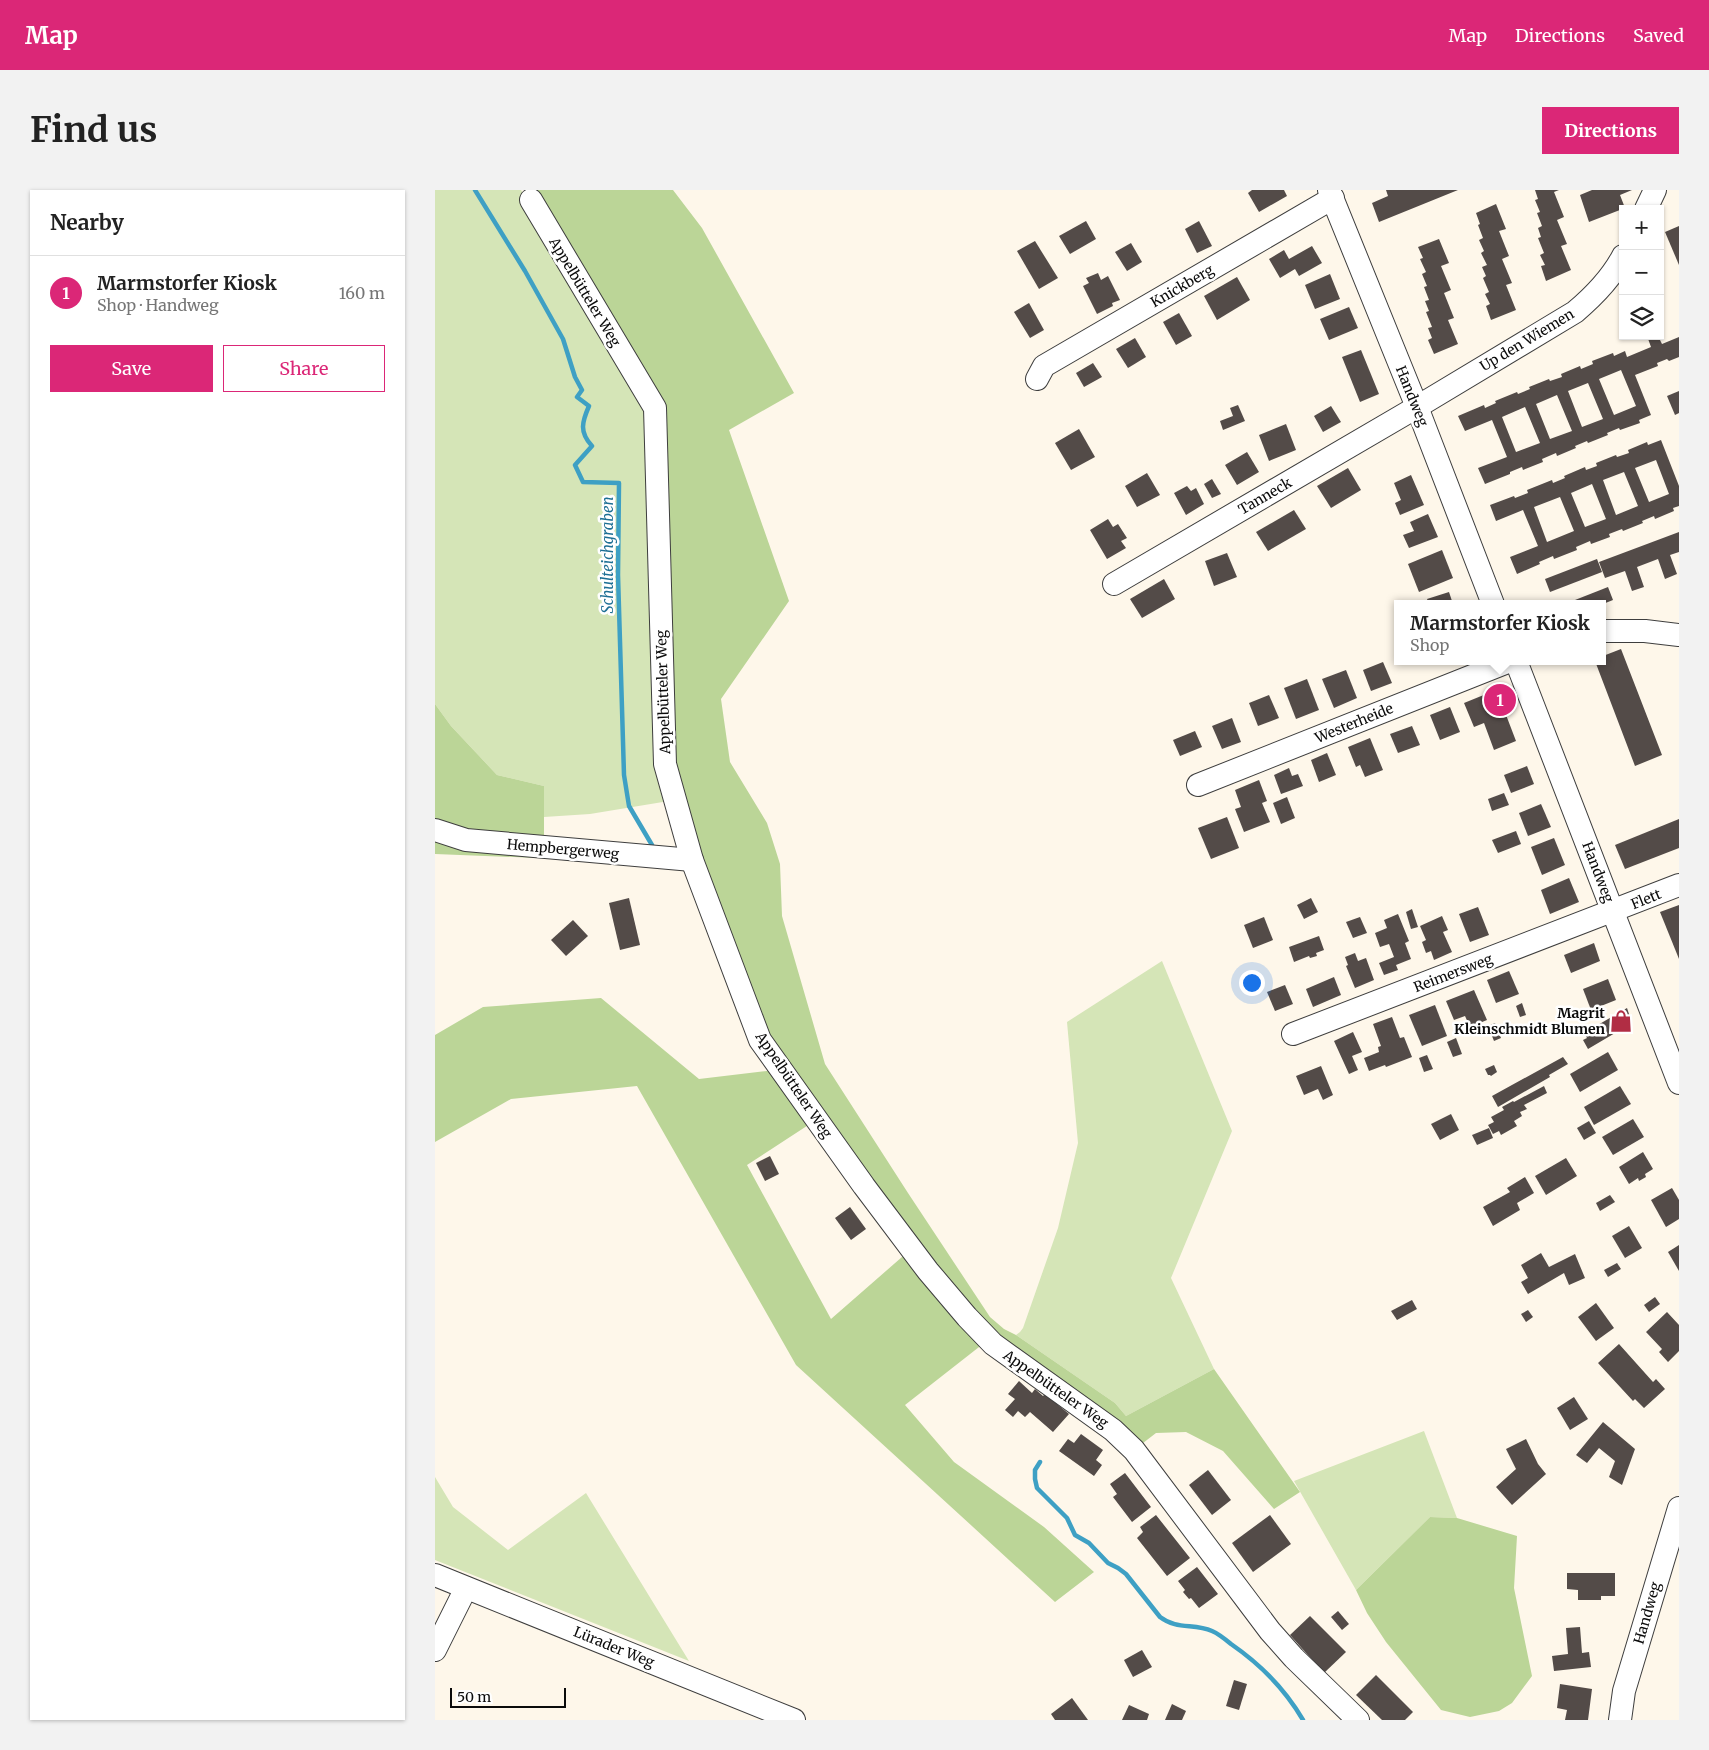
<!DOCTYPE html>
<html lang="en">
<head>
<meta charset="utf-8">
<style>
	:root { --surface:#fff; --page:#f2f2f2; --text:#222; --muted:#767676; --line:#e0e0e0; --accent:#db2777 }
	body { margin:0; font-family:Merriweather,serif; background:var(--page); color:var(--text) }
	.controls { position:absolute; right:15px; top:15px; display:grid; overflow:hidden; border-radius:0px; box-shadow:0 1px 4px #0004 }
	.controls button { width:45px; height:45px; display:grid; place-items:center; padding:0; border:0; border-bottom:1px solid var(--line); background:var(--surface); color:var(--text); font:25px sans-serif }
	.scale { position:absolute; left:15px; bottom:12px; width:116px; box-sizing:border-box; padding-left:5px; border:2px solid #0b0b0b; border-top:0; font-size:14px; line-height:18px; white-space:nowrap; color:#0b0b0b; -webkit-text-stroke:4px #fff; paint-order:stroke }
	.you { position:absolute; left:816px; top:792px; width:18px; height:18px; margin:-12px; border:4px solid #fff; border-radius:50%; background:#1a73e8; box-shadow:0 0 0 8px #1a73e833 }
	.badge { display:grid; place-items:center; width:32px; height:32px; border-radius:50%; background:var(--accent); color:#fff; font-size:16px; font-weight:700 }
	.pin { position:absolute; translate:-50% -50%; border:2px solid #fff; box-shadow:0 1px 5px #0006 }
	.popup { position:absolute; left:959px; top:410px; width:212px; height:65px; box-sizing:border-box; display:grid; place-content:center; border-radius:0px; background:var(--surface); filter:drop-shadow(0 1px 4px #0005); font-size:16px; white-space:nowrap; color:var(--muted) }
	.popup b { font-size:19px; color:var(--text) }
	.popup::after { content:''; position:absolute; left:50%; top:100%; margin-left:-10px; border:10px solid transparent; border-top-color:var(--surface) }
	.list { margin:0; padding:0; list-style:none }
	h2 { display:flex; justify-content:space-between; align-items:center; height:65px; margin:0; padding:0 20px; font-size:21px }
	h2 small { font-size:16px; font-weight:400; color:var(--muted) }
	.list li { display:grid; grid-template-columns:32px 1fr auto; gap:15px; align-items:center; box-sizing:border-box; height:75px; padding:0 20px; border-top:1px solid var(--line) }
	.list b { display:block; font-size:19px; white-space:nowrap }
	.list p { margin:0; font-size:16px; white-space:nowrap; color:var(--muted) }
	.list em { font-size:16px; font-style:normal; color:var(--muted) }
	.actions { display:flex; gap:10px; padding:15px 20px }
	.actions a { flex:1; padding:11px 0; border:1px solid var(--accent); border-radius:0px; text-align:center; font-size:18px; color:var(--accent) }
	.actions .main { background:var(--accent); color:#fff }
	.icon { flex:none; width:28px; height:28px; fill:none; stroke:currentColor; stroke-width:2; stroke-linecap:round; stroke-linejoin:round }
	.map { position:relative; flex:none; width:1244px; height:1530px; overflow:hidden; border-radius:0px }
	header { display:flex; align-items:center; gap:30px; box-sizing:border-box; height:70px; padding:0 25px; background:var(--accent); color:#fff }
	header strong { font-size:24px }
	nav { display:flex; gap:28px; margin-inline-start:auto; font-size:18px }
	.intro { display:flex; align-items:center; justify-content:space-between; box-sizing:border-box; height:120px; padding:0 30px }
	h1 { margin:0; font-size:35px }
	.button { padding:12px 22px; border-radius:0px; background:var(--accent); color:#fff; font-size:18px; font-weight:700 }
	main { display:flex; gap:30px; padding:0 30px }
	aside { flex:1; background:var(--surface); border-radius:0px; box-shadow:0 1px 4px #0004 }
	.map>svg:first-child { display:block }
</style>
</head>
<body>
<header>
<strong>Map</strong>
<nav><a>Map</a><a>Directions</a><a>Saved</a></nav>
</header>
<div class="intro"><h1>Find us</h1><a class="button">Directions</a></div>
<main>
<aside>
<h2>Nearby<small></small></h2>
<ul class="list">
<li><span class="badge">1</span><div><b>Marmstorfer Kiosk</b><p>Shop · Handweg</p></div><em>160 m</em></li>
</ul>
<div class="actions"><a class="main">Save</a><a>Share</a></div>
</aside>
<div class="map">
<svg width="1244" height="1530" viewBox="0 0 1244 1530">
	<rect width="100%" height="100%" fill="#fef7ea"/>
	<g fill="#d5e5b7">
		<polygon points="0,0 86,0 129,65 220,218 240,610 155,624 109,627 109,596 62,585 16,536 0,514"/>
		<polygon points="727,771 797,941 736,1088 779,1179 691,1226 680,1213 581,1145 585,1142 588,1138 623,1038 643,953 632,832"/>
		<polygon points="989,1241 1022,1328 995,1327 921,1400 859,1291"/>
		<polygon points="0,1287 18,1317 73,1360 151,1303 254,1471 0,1370"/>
	</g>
	<g fill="#bbd597" fill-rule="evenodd">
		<path d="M89,0H238L267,38L359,203L294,240L354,411L286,509L295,572L332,633L345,674L347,726L390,874L473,1003L555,1127L569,1139L581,1145L680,1213L691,1226L779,1179L865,1302L839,1319L788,1261L751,1242L721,1243L699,1260L553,1150L470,1215L519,1272L609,1337L659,1382L620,1412L361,1175L202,896L76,909L0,952V845L48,817L166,808L264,889L332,881L343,875L230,574L220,218ZM381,930L475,1060L396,1129L312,975Z"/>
		<polygon points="0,514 16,536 62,585 109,596 109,657 102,657 102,668 0,664"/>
		<polygon points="995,1327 1022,1328 1082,1346 1079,1398 1097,1486 1077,1513 1064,1521 1035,1527 1006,1520 951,1452 932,1423 921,1400"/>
	</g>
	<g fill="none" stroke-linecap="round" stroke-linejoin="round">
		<g stroke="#3ea0c4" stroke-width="4.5">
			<path d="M40,0L90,81L128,149L140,187L147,200L142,207L154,216C147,232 144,242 157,256L140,275L148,292L184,293L183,385L189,585L194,616L217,655"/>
			<path d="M605,1272L600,1280V1289L602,1298L632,1328L640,1345L654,1353L673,1373L683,1378L691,1384L725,1427C742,1440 759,1433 777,1441C784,1444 790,1449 796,1454C825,1474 850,1499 868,1530"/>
		</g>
	</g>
	<g fill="#534b48" fill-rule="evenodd">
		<polygon points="817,0 849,0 852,6 824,22 813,3"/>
		<polygon points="951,0 1023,0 944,32 937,13 953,6"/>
		<polygon points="1100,0 1124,0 1119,2 1129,27 1122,30 1132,54 1126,56 1136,80 1111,91 1106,76 1110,75 1105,65 1109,63 1103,48 1106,47 1103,38 1107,36 1102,23 1105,22 1100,10 1103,9"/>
		<polygon points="1157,0 1197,0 1185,5 1190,18 1154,32 1145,5"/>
		<polygon points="1061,14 1071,39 1064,41 1074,66 1067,69 1077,93 1071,95 1081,120 1056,130 1051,116 1055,114 1050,104 1054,102 1048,88 1051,86 1047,77 1052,75 1046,63 1049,61 1044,50 1048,48 1043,35 1045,34 1041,23"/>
		<polygon points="651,31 661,49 635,64 624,46"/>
		<polygon points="764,31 777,56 762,63 750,39"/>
		<polygon points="1244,36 1244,75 1230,42"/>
		<polygon points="1004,49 1014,73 1006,76 1016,100 1009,103 1019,128 1013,130 1023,154 999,164 993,150 997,148 993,138 997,137 991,122 994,121 990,111 994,110 989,97 992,96 987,84 991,82 985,69 988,68 983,57"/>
		<polygon points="600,51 623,88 604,99 582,61"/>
		<polygon points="696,53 707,72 692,81 680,62"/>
		<polygon points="877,56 887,73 864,86 860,79 845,88 834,69 849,60 854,69"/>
		<polygon points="663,83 666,90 673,86 685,110 677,113 678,116 662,124 648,96 654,93 651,88"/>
		<polygon points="895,84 905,109 880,119 870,95"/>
		<polygon points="802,87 815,110 782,130 769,106"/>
		<polygon points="594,113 609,140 595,148 579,122"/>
		<polygon points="914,117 923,138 894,150 885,129"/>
		<polygon points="744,123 757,146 741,155 728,132"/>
		<path d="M1212,146H1223L1227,154L1244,147V167L1234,171L1232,169L1222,173L1223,176L1200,185L1216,225L1204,230L1205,233L1185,240L1184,238L1172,243L1173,245L1153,253L1152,251L1140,256L1141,258L1122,266L1121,263L1107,269L1108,272L1088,280L1087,277L1075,282V284L1050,294L1043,278L1072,267L1057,230L1030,241L1023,226L1049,215L1050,218L1061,213L1060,211L1082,202L1083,204L1095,199L1094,197L1114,189L1115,191L1127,187L1126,184L1145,176L1146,179L1158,174L1157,171L1178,163L1179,166L1190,161L1192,167L1216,157ZM1186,180L1201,216L1179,225L1164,189ZM1153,193L1168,229L1147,237L1133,201ZM1122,205L1137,241L1115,249L1101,214ZM1090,217L1105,253L1081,262L1067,227Z"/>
		<polygon points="700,148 711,167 693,178 681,159"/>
		<polygon points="926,160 944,204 925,212 907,167"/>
		<polygon points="658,173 667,187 649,197 641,183"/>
		<polygon points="1244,201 1244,223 1240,225 1232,206"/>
		<polygon points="803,215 810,231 788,240 785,231 798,226 795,218"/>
		<polygon points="896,216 906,232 888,242 879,226"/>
		<polygon points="851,234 861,260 834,271 824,245"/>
		<polygon points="644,239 660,267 636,280 620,253"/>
		<path d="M1226,250L1244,296V316L1238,318L1239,321L1220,329L1219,326L1207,331L1208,333L1188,341L1187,339L1174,344L1175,347L1156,354L1155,351L1141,357L1142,360L1119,369L1118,366L1104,372L1105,374L1082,384L1075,367L1103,356L1088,320L1061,331L1055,315L1079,306L1080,308L1093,303L1092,300L1117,290L1118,293L1130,288L1129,286L1150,277L1151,280L1162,276L1161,273L1181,265L1182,267L1194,263L1193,260L1212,252L1213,255ZM1221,270L1234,304L1214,312L1200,278ZM1189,282L1203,316L1181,325L1168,290ZM1157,294L1171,329L1150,337L1136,303ZM1125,307L1139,341L1112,352L1099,317Z"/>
		<polygon points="812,262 824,282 802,295 790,275"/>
		<polygon points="913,278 926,300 896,318 882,296"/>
		<polygon points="712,283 725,305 702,317 690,296"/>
		<polygon points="976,285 989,315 965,325 960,313 966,310 959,293"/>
		<polygon points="777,289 786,304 777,308 769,294"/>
		<polygon points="752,296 756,301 761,298 769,314 751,325 739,303"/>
		<polygon points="859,320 871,339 833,361 821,342"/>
		<polygon points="993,324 1003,347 974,358 968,345 979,341 975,332"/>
		<polygon points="673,329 678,337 683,334 692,348 686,351 691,358 672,369 655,340"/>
		<polygon points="1244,342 1244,362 1235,365 1242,384 1230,389 1223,369 1202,377 1209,397 1197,401 1190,381 1170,388 1164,372"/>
		<polygon points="1007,360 1018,388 984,402 973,374"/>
		<polygon points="792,363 802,387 779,396 770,371"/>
		<polygon points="1162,369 1167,382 1115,402 1110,389"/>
		<polygon points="729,389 740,409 707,428 695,409"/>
		<polygon points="1173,397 1178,410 1168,414 1141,414 1140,410"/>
		<polygon points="1014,402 1018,414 994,414 992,409"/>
		<polygon points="1186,459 1227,565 1200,576 1160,471 1168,471 1168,466"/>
		<polygon points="948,472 957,493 936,501 928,480"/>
		<polygon points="911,480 922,508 899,518 887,489"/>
		<polygon points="872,489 884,520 861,529 849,498"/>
		<polygon points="1069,499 1075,515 1068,517 1081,551 1059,560 1049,533 1039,537 1029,513 1061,500 1062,502"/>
		<polygon points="834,505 844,528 823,536 814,513"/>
		<polygon points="1015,517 1025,542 1005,550 995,525"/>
		<polygon points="797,528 806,552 787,559 777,536"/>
		<polygon points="977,536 985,555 963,563 955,544"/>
		<polygon points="760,541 767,557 745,566 738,550"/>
		<polygon points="935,548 948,580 930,587 925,575 921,577 913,557"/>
		<polygon points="892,563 901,585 884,592 876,570"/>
		<polygon points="1092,576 1099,594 1076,603 1069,585"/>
		<polygon points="854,578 857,586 863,584 868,596 846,604 839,585"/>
		<polygon points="824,590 832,611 827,613 835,632 809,642 800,619 806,617 800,600"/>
		<polygon points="1069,603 1074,615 1057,621 1053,609"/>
		<polygon points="852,607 860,628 846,634 838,613"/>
		<polygon points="1106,614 1116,637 1093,646 1084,623"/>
		<polygon points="792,627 804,658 776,669 763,638"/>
		<polygon points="1244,629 1244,658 1190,679 1180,655"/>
		<polygon points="1081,641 1086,654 1063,663 1057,650"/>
		<polygon points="1119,648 1130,675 1107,685 1096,657"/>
		<polygon points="1134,688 1144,712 1115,724 1106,700"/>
		<polygon points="194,708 205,755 185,760 174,713"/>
		<polygon points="876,708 883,722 869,729 862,715"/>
		<polygon points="1244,715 1244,769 1225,722"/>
		<polygon points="1043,717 1054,745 1035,752 1024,724"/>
		<polygon points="977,719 983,737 976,739 971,722"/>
		<polygon points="963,724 974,751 970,753 976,769 961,775 963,780 949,785 944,773 959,767 954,754 945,757 940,743 952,738 949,730"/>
		<polygon points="1007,726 1013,740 1008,742 1017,762 999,770 996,761 991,763 987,752 991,750 985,736"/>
		<polygon points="829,727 838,750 818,758 809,735"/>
		<polygon points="925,727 932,743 918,748 911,732"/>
		<polygon points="138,730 153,746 131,766 116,750"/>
		<polygon points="884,746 889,760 881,763 882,766 875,768 874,766 859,772 854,757"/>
		<polygon points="1159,753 1165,771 1136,783 1129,765"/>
		<polygon points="920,763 923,771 931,768 939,790 920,798 911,776 913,775 910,767"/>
		<polygon points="1074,781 1084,804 1061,813 1052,790"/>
		<polygon points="899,787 906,805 878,817 871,799"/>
		<polygon points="1173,789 1181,810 1156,820 1148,799"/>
		<polygon points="850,795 858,814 840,821 832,802"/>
		<polygon points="1039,800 1052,830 1035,837 1030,826 1019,830 1011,811"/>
		<polygon points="1087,813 1091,825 1085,827 1081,816"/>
		<polygon points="1000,815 1012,846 987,856 974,825"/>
		<polygon points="1192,818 1197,833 1153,859 1148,850 1152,848 1149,843"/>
		<polygon points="957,827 965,848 969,847 977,867 951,877 950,875 934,881 929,868 944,862 943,857 946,856 938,834"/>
		<polygon points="1060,833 1066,848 1059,851 1053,836"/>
		<polygon points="918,842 927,862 917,866 923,880 914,884 899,851"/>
		<polygon points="1021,848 1027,864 1018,867 1012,852"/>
		<polygon points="1173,862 1183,880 1145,902 1135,884"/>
		<polygon points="992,865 998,879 989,882 984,868"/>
		<polygon points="1128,867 1133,874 1114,885 1115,887 1063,917 1057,906"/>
		<polygon points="1059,875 1062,882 1056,886 1055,885 1053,885 1050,879"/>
		<polygon points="886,876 898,905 888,910 883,899 869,905 861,886"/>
		<polygon points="1109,896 1112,903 1089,915 1092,919 1085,922 1087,926 1079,931 1082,936 1066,945 1064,941 1058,944 1053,935 1059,932 1056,927 1069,920 1067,917 1078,911 1079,912"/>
		<polygon points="1185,896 1196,914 1159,935 1149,917"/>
		<polygon points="1016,924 1024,940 1005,950 996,934"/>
		<polygon points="1198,929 1209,947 1178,965 1167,947"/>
		<polygon points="1154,931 1161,943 1149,950 1142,938"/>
		<polygon points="1054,938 1058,948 1042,955 1037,945"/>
		<polygon points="1208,962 1218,979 1210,984 1211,987 1204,991 1203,988 1194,994 1184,977"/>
		<polygon points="335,966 344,984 330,991 321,973"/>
		<polygon points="1131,968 1142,986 1111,1005 1100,986"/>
		<polygon points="1090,987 1099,1003 1082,1013 1085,1020 1058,1036 1048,1017 1075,1002 1072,998"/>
		<polygon points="1237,998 1244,1010 1244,1029 1231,1037 1216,1010"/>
		<polygon points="1175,1005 1180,1012 1165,1021 1161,1013"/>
		<polygon points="415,1017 431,1039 416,1050 400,1028"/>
		<polygon points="1194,1036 1207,1058 1190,1068 1177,1046"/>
		<polygon points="1244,1055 1244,1081 1233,1062"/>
		<polygon points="1106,1063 1114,1077 1140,1064 1150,1088 1134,1095 1129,1083 1093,1104 1086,1092 1093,1088 1086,1075"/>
		<polygon points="1182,1073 1186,1079 1173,1087 1169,1080"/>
		<polygon points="1220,1107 1225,1114 1214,1122 1209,1115"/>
		<polygon points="977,1110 982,1119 962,1130 956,1121"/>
		<polygon points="1161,1113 1179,1138 1161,1151 1143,1127"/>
		<polygon points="1093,1120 1098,1127 1091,1132 1086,1124"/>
		<polygon points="1232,1122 1244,1135 1244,1161 1233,1172 1224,1162 1227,1159 1211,1142"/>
		<polygon points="1184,1154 1218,1192 1221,1189 1230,1199 1209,1218 1200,1209 1198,1211 1163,1173"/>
		<polygon points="584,1191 597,1203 600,1199 608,1206 610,1204 634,1224 618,1242 595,1222 590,1227 583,1221 578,1227 570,1220 580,1209 573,1204"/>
		<polygon points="1139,1207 1153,1229 1135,1240 1122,1218"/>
		<polygon points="1168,1232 1200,1259 1187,1295 1174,1287 1180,1271 1164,1258 1152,1273 1141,1265"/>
		<polygon points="646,1244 668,1260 661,1270 667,1275 659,1286 624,1261 633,1249 639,1253"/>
		<polygon points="1091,1249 1103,1274 1111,1284 1077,1315 1061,1297 1081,1279 1071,1259"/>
		<polygon points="773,1280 796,1310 777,1325 754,1295"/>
		<polygon points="690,1283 716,1317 697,1332 678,1307 682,1304 675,1294"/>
		<polygon points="721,1325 755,1368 732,1386 702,1348 708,1342 705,1337"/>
		<polygon points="835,1325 856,1354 818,1382 797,1353"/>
		<polygon points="762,1377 783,1404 764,1418 756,1408 754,1409 748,1402 750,1400 743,1391"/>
		<polygon points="1132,1383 1180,1383 1180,1406 1166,1406 1166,1410 1143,1410 1143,1400 1132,1399"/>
		<polygon points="903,1421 914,1434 907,1440 896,1427"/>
		<polygon points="875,1426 911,1462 889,1483 855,1445"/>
		<polygon points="1145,1437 1147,1463 1154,1462 1156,1477 1119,1481 1117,1466 1133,1464 1131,1438"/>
		<polygon points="707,1460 717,1477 698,1487 689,1470"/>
		<polygon points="941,1485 978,1522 970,1530 947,1530 921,1505"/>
		<polygon points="799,1490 812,1494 804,1520 791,1516"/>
		<polygon points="1125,1494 1157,1499 1153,1530 1130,1530 1132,1520 1122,1518"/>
		<polygon points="637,1508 653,1530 620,1530 616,1524"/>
		<polygon points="737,1514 751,1521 747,1530 730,1530"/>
		<polygon points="694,1515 714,1524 712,1530 687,1530"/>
	</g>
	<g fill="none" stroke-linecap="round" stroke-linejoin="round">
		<defs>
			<g id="minor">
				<polyline points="894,0 982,217 1058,414"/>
				<polyline points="96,10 220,218 230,574 257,670 325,850 429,996 493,1081 532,1127 558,1154 678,1240 699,1260 835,1441 859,1468 923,1530"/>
				<polyline points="1211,19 1220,0"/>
				<polyline points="602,189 609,176 898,8"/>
				<path d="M679,394L982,217L1140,122C1159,106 1176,89 1188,66"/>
				<polyline points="1168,441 1210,441 1244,445"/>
				<polyline points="1081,471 1244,893"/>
				<polyline points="763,595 1075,471"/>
				<polyline points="0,640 31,650 257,670"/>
				<polyline points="858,844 1244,695"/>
				<polyline points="0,1385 359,1530"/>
				<polyline points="0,1460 31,1398"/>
				<polyline points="1185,1530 1189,1501 1244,1318"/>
			</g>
		</defs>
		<use href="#minor" stroke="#3e3e3e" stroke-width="24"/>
		<use href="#minor" stroke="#fff" stroke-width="22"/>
	</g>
	<defs>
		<symbol id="shop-bare" viewBox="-9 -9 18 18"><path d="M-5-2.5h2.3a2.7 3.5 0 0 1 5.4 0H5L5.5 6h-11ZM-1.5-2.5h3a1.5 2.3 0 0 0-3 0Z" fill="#b12d44" stroke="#fff" stroke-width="2.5" paint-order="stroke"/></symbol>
	</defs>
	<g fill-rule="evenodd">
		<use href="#shop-bare" x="1170" y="815" width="32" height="32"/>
	</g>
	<g text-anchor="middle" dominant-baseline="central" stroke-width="5" stroke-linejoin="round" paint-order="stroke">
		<g font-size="14" fill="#0b0b0b" stroke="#fff">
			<text transform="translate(747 96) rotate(-30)">Knickberg</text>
			<text transform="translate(150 102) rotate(59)">Appelbütteler Weg</text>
			<text transform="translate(1092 150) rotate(-31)">Up den Wiemen</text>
			<text transform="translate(977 206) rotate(68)">Handweg</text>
			<text transform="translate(830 306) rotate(-30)">Tanneck</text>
			<text transform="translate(228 502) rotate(-92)">Appelbütteler Weg</text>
			<text transform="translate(919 533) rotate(-22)">Westerheide</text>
			<text transform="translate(128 659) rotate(5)">Hempbergerweg</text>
			<text transform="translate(1163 682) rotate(69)">Handweg</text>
			<text transform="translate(1211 709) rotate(-22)">Flett</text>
			<text transform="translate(1018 783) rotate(-21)">Reimersweg</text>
			<text transform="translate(359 895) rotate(56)">Appelbütteler Weg</text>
			<text transform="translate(621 1199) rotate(35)">Appelbütteler Weg</text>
			<text transform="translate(1212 1423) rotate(-74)">Handweg</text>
			<text transform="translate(179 1457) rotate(22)">Lürader Weg</text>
		</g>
		<g font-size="14" font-weight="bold" fill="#0b0b0b" stroke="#fff" text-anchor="end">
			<text x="1170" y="823">Magrit<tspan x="1170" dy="16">Kleinschmidt Blumen</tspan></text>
		</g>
		<g font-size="15" font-style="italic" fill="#1d6f94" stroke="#fff">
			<text transform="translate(172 365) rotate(-90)">Schulteichgraben</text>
		</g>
	</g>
</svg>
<div class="controls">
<button>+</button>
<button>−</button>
<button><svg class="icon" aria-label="layers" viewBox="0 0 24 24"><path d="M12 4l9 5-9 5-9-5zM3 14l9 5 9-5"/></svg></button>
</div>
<div class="scale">50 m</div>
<div class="you"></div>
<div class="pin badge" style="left:1065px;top:510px">1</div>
<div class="popup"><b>Marmstorfer Kiosk</b>Shop</div>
</div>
</main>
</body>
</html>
